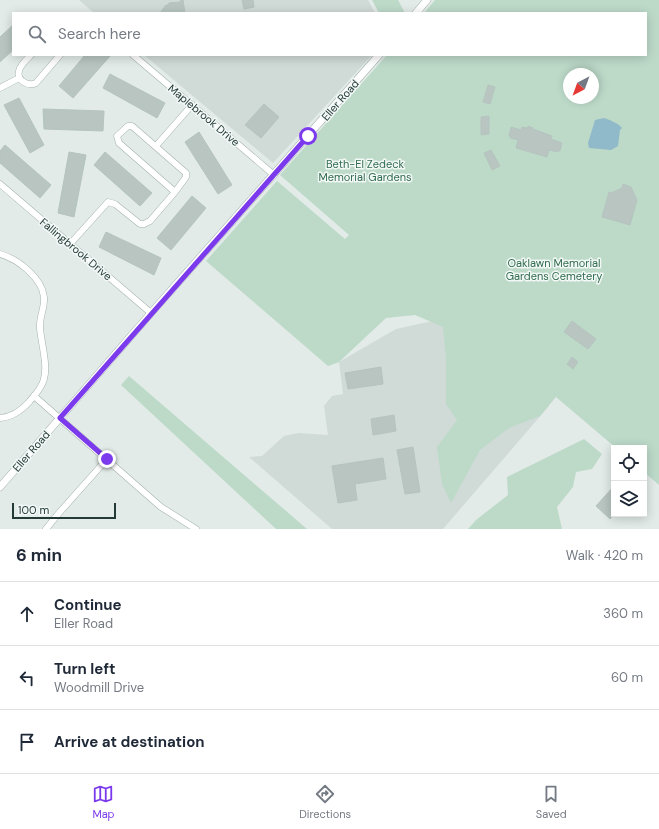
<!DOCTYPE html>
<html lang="en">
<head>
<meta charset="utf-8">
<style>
	:root { --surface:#fff; --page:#f6f6f7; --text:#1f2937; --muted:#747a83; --line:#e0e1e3; --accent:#7c3aed }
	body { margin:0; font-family:"DM Sans",sans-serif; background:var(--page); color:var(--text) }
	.controls { position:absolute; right:12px; bottom:12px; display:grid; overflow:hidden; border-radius:0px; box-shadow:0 2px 10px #0003 }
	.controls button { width:36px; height:36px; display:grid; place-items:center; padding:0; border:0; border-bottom:1px solid var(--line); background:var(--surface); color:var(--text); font:20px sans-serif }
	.compass { position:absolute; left:563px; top:68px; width:36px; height:36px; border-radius:50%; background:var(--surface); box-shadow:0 2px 10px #0003; rotate:221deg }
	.scale { position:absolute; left:12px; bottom:10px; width:104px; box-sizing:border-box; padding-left:4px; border:2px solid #243a37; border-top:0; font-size:11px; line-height:14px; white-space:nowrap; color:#243a37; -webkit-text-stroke:3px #f2f8f6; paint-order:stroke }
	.stop { position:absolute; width:12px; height:12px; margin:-9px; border:3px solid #7c3aed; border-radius:50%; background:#fff }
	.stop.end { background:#7c3aed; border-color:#fff; box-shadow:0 1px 4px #0008 }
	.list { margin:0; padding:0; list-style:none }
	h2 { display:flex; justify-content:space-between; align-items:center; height:52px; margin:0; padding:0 16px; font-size:17px }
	h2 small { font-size:13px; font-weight:400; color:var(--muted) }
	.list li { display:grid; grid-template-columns:26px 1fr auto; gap:12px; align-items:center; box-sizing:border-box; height:64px; padding:0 16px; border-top:1px solid var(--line) }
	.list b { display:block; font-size:15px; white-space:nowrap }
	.list p { margin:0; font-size:13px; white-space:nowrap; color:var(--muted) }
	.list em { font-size:13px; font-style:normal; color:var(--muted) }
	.icon { flex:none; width:22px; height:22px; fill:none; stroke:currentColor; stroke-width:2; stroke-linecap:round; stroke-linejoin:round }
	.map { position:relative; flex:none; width:659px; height:529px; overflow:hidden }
	.search { position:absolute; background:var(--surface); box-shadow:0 2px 10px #0003; left:12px; right:12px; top:12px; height:44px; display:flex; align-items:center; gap:10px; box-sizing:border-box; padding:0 14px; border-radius:0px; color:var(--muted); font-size:15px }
	.sheet { height:244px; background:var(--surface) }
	nav { display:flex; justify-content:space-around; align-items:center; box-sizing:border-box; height:56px; border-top:1px solid var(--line); background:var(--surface); font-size:11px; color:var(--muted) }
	nav a { display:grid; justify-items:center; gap:2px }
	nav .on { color:var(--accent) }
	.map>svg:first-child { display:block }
</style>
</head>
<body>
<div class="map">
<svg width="659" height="529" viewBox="0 0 659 529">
	<rect width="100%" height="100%" fill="#e2ebe8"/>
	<g fill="#d0dad7">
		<polygon points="79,0 368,0 375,13 94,13"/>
		<polygon points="144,55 372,55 273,163"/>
		<polygon points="446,318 549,406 443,529 332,529 249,457 262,456 284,436 298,433 328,435 324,406 332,396 343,394 339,362 396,329"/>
	</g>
	<g fill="#bddac9" fill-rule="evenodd">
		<polygon points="372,0 398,0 405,13 379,13"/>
		<path d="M435,0H659V485L644,472V448H616L556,397L540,416L509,428L480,450L451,503L442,484L437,447L457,420L446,404V358L443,327L415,315L386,318L339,362L328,366L206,261L277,181L345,239L349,235L280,175L387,55H646V13H424ZM569,74H593V98H569Z"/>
		<polygon points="129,376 307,529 276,529 121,385"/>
		<polygon points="584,439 602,454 592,469 576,472 573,487 557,507 562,529 468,529 476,520 508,495 507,477"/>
	</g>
	<path fill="#90b9ca" d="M604,118C610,120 618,123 622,128L620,130L618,146L611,150L589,148L588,143L595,120Z"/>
	<g fill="#b8c5c1" stroke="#b5c4bf">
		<polygon points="181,0 183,0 185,13 160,13 166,5 168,5 169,3 180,2"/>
		<polygon points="242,0 253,0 254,7 244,9"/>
		<polygon points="13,25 13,50 0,62 0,37"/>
		<polygon points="85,55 111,55 73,98 59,86"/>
		<polygon points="110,74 165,103 157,118 103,88"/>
		<polygon points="488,85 495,87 490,104 483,102"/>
		<polygon points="19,98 44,145 30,153 4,105"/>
		<polygon points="264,104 279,117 261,138 245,125"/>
		<polygon points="43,109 104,111 103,131 44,129"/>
		<polygon points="489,116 489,134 481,135 481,117"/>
		<polygon points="528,126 533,128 533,129 552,136 551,139 562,143 560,151 558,151 557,152 549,150 547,157 516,148 518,140 510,138 511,137 509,136 511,127 521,130 522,127 528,128"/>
		<polygon points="199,132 232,185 218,194 185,142"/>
		<polygon points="5,145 51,185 40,198 0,163 0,151"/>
		<polygon points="491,150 500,166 492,170 484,153"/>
		<polygon points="69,152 86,155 74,217 58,213"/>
		<polygon points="105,152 152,193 140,206 94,165"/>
		<polygon points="623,184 631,187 637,200 630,225 602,217 609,192 611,193 622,188"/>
		<polygon points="192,196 206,208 171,250 157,238"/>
		<polygon points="106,232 161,258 154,275 99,247"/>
		<polygon points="572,321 596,339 588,349 564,332"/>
		<polygon points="572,357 578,362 573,369 567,364"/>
		<polygon points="381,367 383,384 348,389 345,373"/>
		<polygon points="394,415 396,431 373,435 371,419"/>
		<polygon points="413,447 420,492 405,494 397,450"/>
		<polygon points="383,458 386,479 355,484 357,500 338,503 332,466"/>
		<polygon points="614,486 614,504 611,507 614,510 614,515 610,519 596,506"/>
	</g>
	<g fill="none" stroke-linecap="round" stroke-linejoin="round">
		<defs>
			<g id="minor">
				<path d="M31,55C27,59 20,65 19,71C16,80 28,87 36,83L60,55"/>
				<polyline points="133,55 274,175"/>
				<polyline points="0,88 19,78"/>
				<polyline points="156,146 192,105"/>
				<polyline points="0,184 151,313"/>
				<polyline points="70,244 108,202 115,204 140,224 144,224 150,221 175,192 186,177 186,173 132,126 128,126 117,136 119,143 175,192"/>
				<path d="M0,254C18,259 42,278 44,297C45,308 39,317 40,328C41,343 49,367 43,382C40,390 34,396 29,402C21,411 12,417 0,418"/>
				<polyline points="34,396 161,507 196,529"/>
				<polyline points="46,529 59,513 107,459"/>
			</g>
			<g id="tertiary">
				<polyline points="416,13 427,0"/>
				<polyline points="0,487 151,313 379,55"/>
			</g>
		</defs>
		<use href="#minor" stroke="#a5b2af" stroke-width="7"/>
		<use href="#tertiary" stroke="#a5b2af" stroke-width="8"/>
		<use href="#minor" stroke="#fff" stroke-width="6"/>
		<use href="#tertiary" stroke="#fff" stroke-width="7"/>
	</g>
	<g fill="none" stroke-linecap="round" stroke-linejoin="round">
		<polyline stroke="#7c3aed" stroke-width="5" points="107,459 60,418 308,136"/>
	</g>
	<g text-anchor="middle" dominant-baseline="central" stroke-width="3" stroke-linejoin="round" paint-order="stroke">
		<g font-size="11" fill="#243a37" stroke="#f2f8f6">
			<text transform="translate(340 100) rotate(-49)">Eller Road</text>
			<text transform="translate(204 115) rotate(40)">Maplebrook Drive</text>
			<text transform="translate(76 249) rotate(40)">Fallingbrook Drive</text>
			<text transform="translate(31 451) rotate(-49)">Eller Road</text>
		</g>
		<g font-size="11" fill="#326c51" stroke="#f2f8f6">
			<text x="365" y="164">Beth-El Zedeck<tspan x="365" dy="13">Memorial Gardens</tspan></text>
			<text x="554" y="263">Oaklawn Memorial<tspan x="554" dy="13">Gardens Cemetery</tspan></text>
		</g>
	</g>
</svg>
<div class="controls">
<button><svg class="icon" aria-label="locate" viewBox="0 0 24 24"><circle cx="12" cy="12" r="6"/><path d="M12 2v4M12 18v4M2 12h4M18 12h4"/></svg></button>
<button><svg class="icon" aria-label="layers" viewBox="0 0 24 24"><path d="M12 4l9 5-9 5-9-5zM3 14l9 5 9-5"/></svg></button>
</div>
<svg class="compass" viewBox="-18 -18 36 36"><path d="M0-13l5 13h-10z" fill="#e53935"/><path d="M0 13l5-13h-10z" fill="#747a83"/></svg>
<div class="scale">100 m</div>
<div class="stop" style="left:308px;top:136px"></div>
<div class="stop end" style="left:107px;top:459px"></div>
<div class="search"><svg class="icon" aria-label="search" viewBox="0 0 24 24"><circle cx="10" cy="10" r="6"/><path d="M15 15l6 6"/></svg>Search here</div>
</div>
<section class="sheet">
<h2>6 min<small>Walk · 420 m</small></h2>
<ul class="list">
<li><svg class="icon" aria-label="ahead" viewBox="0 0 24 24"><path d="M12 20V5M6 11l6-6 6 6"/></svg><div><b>Continue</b><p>Eller Road</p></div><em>360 m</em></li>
<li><svg class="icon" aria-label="left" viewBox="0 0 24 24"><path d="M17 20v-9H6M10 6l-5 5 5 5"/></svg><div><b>Turn left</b><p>Woodmill Drive</p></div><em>60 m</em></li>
<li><svg class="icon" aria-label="arrive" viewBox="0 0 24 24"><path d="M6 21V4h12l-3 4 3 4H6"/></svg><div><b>Arrive at destination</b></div></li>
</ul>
</section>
<nav>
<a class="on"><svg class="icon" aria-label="map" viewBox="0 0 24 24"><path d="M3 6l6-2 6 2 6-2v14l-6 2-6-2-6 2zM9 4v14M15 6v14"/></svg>Map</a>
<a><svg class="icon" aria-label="directions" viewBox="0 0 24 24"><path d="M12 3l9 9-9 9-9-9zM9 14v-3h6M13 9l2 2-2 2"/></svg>Directions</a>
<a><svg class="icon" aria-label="saved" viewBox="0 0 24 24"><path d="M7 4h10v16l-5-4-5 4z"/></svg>Saved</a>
</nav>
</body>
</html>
